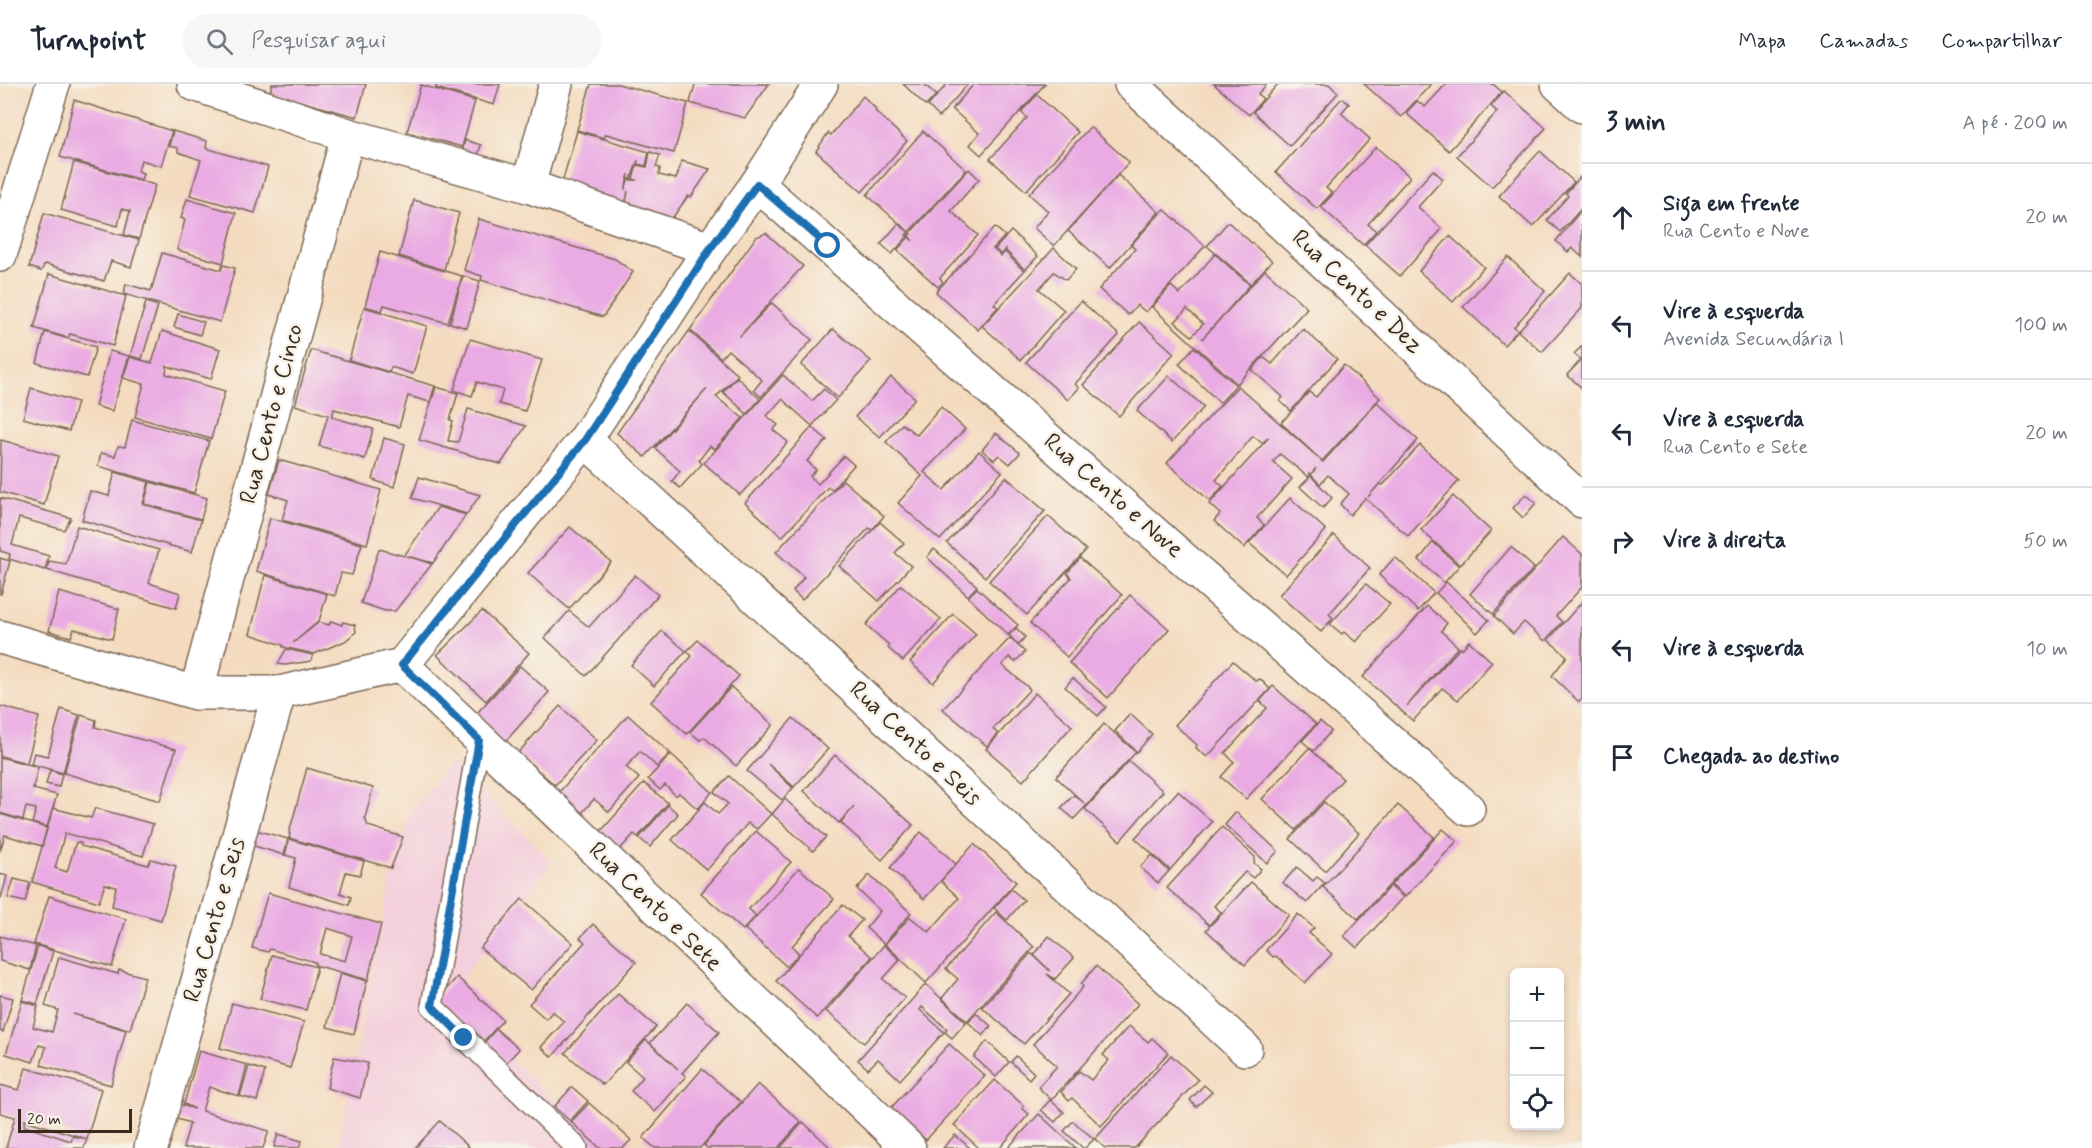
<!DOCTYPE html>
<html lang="pt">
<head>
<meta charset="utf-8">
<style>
	:root { --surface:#fff; --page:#f6f6f7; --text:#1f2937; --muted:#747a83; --line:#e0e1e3 }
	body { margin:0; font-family:Mynerve,sans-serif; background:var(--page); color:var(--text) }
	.controls { position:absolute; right:18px; bottom:18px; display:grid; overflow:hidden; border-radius:9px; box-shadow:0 3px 9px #0003 }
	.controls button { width:54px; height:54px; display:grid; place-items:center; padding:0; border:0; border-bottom:2px solid var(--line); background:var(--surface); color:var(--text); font:30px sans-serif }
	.scale { position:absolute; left:18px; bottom:15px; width:114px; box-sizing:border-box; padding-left:6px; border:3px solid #3b2a1e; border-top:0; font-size:16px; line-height:21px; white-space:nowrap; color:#3b2a1e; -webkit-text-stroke:4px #f7f3e8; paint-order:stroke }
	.stop { position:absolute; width:18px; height:18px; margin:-14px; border:4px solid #1f6fb2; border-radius:50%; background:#fff }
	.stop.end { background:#1f6fb2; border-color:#fff; box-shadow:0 2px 6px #0008 }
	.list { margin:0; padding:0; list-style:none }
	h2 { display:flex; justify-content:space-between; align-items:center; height:78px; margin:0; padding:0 24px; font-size:26px }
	h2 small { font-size:20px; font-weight:400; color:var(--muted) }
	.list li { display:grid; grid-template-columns:39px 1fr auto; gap:18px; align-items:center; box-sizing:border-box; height:108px; padding:0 24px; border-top:2px solid var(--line) }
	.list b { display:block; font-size:22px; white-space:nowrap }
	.list p { margin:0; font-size:20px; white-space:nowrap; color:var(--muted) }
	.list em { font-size:20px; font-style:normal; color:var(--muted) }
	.icon { flex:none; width:33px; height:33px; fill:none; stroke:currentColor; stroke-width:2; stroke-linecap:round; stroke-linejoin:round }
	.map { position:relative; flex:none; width:1582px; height:1064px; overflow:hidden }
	header { display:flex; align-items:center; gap:36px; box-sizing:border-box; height:84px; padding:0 30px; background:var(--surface); border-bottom:2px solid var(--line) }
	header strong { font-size:28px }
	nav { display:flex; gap:33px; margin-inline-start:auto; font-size:21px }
	.search { width:420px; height:54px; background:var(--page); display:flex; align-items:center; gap:15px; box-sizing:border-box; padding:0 21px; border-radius:33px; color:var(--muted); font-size:22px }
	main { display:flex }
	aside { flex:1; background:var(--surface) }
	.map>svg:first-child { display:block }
</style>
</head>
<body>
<header>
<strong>Turnpoint</strong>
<div class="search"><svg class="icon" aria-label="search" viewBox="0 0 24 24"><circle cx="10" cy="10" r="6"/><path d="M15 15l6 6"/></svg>Pesquisar aqui</div>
<nav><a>Mapa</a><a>Camadas</a><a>Compartilhar</a></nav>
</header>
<main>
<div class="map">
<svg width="1582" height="1064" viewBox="0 0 1582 1064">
	<rect width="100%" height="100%" fill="#f7f3e8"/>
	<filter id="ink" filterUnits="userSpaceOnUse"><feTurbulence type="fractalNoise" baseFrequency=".0167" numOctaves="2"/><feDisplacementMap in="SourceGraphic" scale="12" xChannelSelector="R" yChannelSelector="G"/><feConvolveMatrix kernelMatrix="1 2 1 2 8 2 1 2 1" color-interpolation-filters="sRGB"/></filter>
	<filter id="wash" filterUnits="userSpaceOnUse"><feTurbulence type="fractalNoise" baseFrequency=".008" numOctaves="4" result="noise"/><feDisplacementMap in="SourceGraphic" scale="24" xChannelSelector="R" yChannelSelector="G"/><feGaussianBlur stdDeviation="1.35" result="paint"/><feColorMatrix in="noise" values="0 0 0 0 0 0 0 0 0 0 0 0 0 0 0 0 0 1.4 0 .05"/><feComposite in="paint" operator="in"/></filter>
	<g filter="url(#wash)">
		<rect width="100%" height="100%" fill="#f4dbbf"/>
		<polygon fill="#f4cfdc" points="451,678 553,778 445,915 606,1064 338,1064 393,784 413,724"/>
		<g id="blocks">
			<g fill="#eaaae3" fill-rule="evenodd">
				<polygon points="272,0 366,0 357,33 270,9"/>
				<polygon points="437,0 500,0 494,21 436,4"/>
				<polygon points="591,0 618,0 688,19 674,69 606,50 604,54 577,46"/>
				<polygon points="695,0 769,0 745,34 690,19"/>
				<polygon points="903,0 924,0 936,11 926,22"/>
				<polygon points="947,0 968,0 939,33 928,22"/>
				<polygon points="974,0 1045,0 981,71 970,61 979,49 952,25"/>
				<polygon points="1214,0 1267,0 1258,10 1263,15 1249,31"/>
				<polygon points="1278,0 1329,0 1338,9 1290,62 1253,28"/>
				<polygon points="1364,0 1431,0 1401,33"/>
				<polygon points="1446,0 1493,0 1502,8 1449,67 1406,29 1417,17 1425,23"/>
				<polygon points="421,1 475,17 462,63 407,48"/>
				<polygon points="1504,7 1546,44 1492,103 1457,72 1497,28 1491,22"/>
				<polygon points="1037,11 1078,48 1026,107 990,75 1027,34 1021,28"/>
				<polygon points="863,12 876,25 875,27 907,57 862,108 816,67 828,49 831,51"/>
				<polygon points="1342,14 1349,20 1341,29 1370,55 1326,104 1332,109 1317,125 1276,88"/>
				<polygon points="74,16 172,47 161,82 141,76 138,87 143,89 141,96 60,73"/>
				<polygon points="1090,43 1129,78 1054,162 1034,144 1048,127 1029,110"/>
				<polygon points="173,47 207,57 206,64 268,83 255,129 190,111 201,76 178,68 178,64 169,62"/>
				<polygon points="577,47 649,68 646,82 637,80 638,76 631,95 628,95 629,90 625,106 628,96 637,96 633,95 637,81 647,83 650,68 660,71 656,83 660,84 659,91 676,95 682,77 710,85 691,113 688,112 671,136 625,122 628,107 625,121 561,102"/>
				<polygon points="923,47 966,86 909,148 867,111"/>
				<polygon points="465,56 481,61 476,77 461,73"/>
				<polygon points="1376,63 1410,93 1368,140 1376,147 1363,161 1321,123"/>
				<polygon points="1540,67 1574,98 1533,143 1499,112"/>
				<polygon points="74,78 155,101 139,155 124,151 130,127 122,125 118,142 61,126"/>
				<polygon points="969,85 979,95 951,127 978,151 940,194 943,198 938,203 897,166 909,153 913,157 908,151 911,150 910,149"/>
				<polygon points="1433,86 1443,95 1418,123 1442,145 1400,192 1365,161"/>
				<polygon points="1118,91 1159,128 1110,184 1068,147"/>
				<polygon points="1582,91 1582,124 1560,148 1547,136 1568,112 1566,109"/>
				<polygon points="187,115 236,129 223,179 177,166 185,136 181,134"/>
				<polygon points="414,116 459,129 444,186 399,172"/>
				<polygon points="1164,125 1205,162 1146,228 1137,221 1128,231 1099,205 1135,165 1131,161"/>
				<polygon points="1582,125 1582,173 1572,164 1568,168 1556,157"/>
				<polygon points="44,129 139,156 131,183 111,177 104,197 45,180 41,187 29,183"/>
				<polygon points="479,135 615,175 633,188 603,233 481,196 482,192 464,186"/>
				<polygon points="1228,138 1272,177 1251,200 1207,162"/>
				<polygon points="898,140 909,148 906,151 908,152 892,170 881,160"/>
				<polygon points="995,143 1005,152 993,165 1001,172 1005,168 1024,187 994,220 998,223 978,246 936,208"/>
				<polygon points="1011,147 1038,172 1025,186 1006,167 1006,165 1001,171 995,165"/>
				<polygon points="766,149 803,182 739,253 772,219 812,256 761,313 754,306 762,296 728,266 721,274 690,246 756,153"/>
				<polygon points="1450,152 1484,183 1453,218 1419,187"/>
				<polygon points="1054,164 1076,185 1066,196 1054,188 1039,205 1064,226 1021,276 982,242"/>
				<polygon points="380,168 462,192 448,239 384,221 382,227 365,222"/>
				<polygon points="162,169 221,186 223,181 235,184 220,238 124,210 126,200 151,207"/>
				<path d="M1215,170L1250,201L1202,255L1265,186L1307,224L1237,300L1152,223L1171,202L1180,210ZM1187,225L1203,240L1192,252L1175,238Z"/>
				<polygon points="1508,173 1545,207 1514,243 1518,246 1504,261 1463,223"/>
				<polygon points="1570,189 1582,200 1582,224 1542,268 1518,247"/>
				<polygon points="49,190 126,212 113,262 70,250 68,254 34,244"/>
				<polygon points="463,192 480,197 467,244 450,239"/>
				<polygon points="1081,217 1119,251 1075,300 1079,304 1068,316 1026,278"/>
				<polygon points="146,218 158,222 142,275 130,272"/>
				<polygon points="364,223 427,242 413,290 391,283 389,288 349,276"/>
				<polygon points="178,230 204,238 200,251 174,243"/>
				<polygon points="1139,238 1174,269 1119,332 1083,301"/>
				<polygon points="833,245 871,277 838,314 801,281"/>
				<polygon points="1303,245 1337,275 1291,327 1280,317 1283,313 1252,286 1263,273 1272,280"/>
				<polygon points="162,247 220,265 211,295 167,282 166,290 225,307 211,355 135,333 144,300 123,294 130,273 152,279"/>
				<polygon points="689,247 738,291 716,313 743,334 715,365 710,362 699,376 702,380 680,404 672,397 680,387 655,364 707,305 645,373 617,349"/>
				<polygon points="45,248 96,263 87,293 37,279"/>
				<polygon points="470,255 542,276 525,327 499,320 503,306 477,298 472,312 454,306"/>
				<polygon points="1582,262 1582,304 1567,291 1581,276 1574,270"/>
				<polygon points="1194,263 1236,301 1220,319 1179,280"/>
				<polygon points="311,266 435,302 430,318 408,312 399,343 334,325 332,333 373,345 365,375 319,362 328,331 295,321"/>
				<polygon points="110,267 129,272 112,327 95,322"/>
				<polygon points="1344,281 1380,314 1322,377 1281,339 1309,308 1316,313"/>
				<polygon points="783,291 812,317 824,305 836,316 812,342 782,315 767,332 778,341 773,346 788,358 740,411 704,379"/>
				<polygon points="1169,292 1204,323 1172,358 1137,327"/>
				<polygon points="737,293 760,315 747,330 723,308"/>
				<polygon points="891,293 915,314 880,353 855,333"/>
				<polygon points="1238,302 1323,378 1377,318 1418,356 1368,413 1380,399 1383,401 1420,361 1459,397 1408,452 1365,414 1350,431 1340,420 1349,410 1328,391 1320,400 1311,391 1316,384 1311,390 1308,389 1310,391 1308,393 1280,370 1273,378 1292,395 1257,434 1264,441 1244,464 1214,437 1220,430 1209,420 1269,353 1262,359 1253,352 1216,396 1223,402 1210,417 1167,379"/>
				<polygon points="436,303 458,309 450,336 453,337 448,357 458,358 468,325 526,342 501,380 419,356"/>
				<polygon points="31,304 77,318 69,347 23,334"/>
				<polygon points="941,323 965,345 924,388 944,406 979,367 1002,388 940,456 898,419 922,392 886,358 902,340 917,351"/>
				<polygon points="132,336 209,357 194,409 98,382 101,369 115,372 118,362 125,363"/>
				<polygon points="812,343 827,356 807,377 816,386 810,392 818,400 844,372 854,381 832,406 828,403 782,453 745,419"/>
				<polygon points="996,349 1020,369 1010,380 999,371 994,376 982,366"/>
				<polygon points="384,354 405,360 394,403 373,396"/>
				<polygon points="1,356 58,372 44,421 0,408"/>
				<polygon points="279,376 381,406 367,460 282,436 288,416 269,410"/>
				<polygon points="115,388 149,398 143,420 201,436 192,468 82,436 90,407 109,412"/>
				<polygon points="1311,392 1332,414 1323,424 1300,403"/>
				<polygon points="419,393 480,411 467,430 412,414"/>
				<polygon points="1006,393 1045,427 985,493 947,459"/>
				<polygon points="843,396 884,432 872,446 869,444 802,516 793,507 804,493 776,468"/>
				<polygon points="150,398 207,414 201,435 144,420"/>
				<polygon points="1526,410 1536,419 1523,434 1513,424"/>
				<polygon points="1453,412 1491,447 1460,481 1421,446"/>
				<polygon points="0,414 71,434 64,446 19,434 12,461 49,472 45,486 9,475 10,470 0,467"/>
				<polygon points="1290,414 1326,446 1286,491 1249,459"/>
				<polygon points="438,423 466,431 433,479 407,472 432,480 395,527 385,527 361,519 379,465 404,472"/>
				<polygon points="1048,432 1086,466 1027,531 989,497"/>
				<polygon points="270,434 362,460 352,491 341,489 335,512 256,487"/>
				<polygon points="880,438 904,459 895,469 911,482 879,517 839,482"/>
				<polygon points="77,442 159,466 149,499 180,509 176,524 47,486 49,477 66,480"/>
				<polygon points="570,443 611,478 569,525 528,489"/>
				<polygon points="1334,451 1370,484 1329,530 1333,534 1321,548 1279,511"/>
				<polygon points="1563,453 1582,470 1582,503 1556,532 1562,538 1545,557 1524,538 1513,550 1494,532"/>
				<polygon points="1433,458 1459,482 1444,499 1419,476"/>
				<polygon points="1511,463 1534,484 1493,530 1470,510"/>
				<polygon points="934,465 977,502 968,512 927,473"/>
				<polygon points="1395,473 1434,509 1418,527 1379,491"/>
				<polygon points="0,474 10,477 1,510 0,510"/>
				<polygon points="1080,474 1122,511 1067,573 1030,539 1071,494 1067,489"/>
				<polygon points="265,491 327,510 319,537 293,559 319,538 329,541 331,537 342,541 343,538 355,541 356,548 345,557 314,570 283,563 283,561 250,550"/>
				<polygon points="635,491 658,511 586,592 545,554 569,527 589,543"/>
				<polygon points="1446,498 1489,536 1477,549 1436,509"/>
				<polygon points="1366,500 1390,520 1356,558 1344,548 1342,550 1330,540"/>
				<polygon points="901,501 941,535 903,577 888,564 889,561 866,541"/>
				<polygon points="977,504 1018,541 1008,551 968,513"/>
				<polygon points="59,508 119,525 112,555 74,545 71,553 49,547"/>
				<polygon points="1130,511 1169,545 1108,614 1069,579"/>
				<polygon points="1582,518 1582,615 1579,618 1552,592 1567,572 1548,556"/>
				<polygon points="1427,522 1447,539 1441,547 1458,563 1407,622 1460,564 1462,565 1469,557 1492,578 1458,616 1442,604 1413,637 1363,593"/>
				<polygon points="482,527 529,569 486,617 437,571"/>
				<polygon points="953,530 976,550 933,599 910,578"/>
				<polygon points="1016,544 1025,553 1018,561 1009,551"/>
				<polygon points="662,547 686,567 654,602 631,581"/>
				<polygon points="1010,554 1025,568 1015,578 1009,573 1002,581 1030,605 993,645 998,650 987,662 943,625"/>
				<polygon points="698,556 739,592 687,650 651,618 692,572 687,567"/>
				<polygon points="286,565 313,571 311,577 285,581 278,580"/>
				<polygon points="1233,577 1256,597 1260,595 1270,605 1207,673 1196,664 1197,661 1175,641"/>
				<polygon points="520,582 549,608 498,666 468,639"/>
				<polygon points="1073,594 1106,623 1098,632 1065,603"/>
				<polygon points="1273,602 1316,640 1246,715 1221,693 1234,678 1225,669 1267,624 1260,617"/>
				<polygon points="731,603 773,641 736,682 704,653 700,656 690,648"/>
				<polygon points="1035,609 1072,642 1023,697 986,665"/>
				<polygon points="0,622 39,633 27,679 0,672"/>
				<polygon points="560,622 597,656 555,701 518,669"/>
				<polygon points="61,625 79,631 63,689 31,680 34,669 48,672"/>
				<polygon points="1130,630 1152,650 1137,668 1115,647"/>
				<polygon points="81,631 96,636 95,643 176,665 160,717 64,689"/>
				<polygon points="628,631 670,669 657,683 640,667 626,683 639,694 609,728 594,715 575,737 552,716"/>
				<polygon points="793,634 828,665 794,703 768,680 793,704 782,716 747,687"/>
				<polygon points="1320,637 1331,647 1314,667 1302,657"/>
				<polygon points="1104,640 1136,668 1074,735 1061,724 1074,711 1084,719 1056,693"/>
				<polygon points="1309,664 1343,695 1296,746 1262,715"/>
				<polygon points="671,670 712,708 698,725 679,709 676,712 665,701 660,706 648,695"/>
				<polygon points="835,671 913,741 882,776 841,739 854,722 839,739 804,707"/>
				<polygon points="0,673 38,683 33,705 57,711 47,743 32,739 36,725 26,723 23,736 0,729"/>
				<polygon points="1129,677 1163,707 1120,757 1085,725"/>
				<polygon points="307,684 373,704 365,734 368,742 403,753 391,784 289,754 290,750 289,749"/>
				<polygon points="50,686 62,690 59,703 46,700"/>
				<polygon points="729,692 771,730 757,745 748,739 707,786 672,756 705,718 718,730 728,720 714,708"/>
				<polygon points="644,699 668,719 638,753 634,750 614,772 594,755"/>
				<polygon points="1178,707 1212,738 1170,786 1135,754"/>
				<polygon points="785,715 826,753 813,767 772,730"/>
				<polygon points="1324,718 1359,749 1325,787 1290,755"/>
				<polygon points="668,721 678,730 650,763 639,754"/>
				<polygon points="1398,721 1434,753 1358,835 1323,803"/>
				<polygon points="53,724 91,734 95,724 153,740 143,772 65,749 55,784 67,788 76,758 81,759 81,762 148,781 151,775 176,782 161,836 112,822 116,803 105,800 99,818 32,798"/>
				<polygon points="1236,728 1278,767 1267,779 1225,741"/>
				<polygon points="0,730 47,744 42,762 5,751 0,767"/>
				<polygon points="1222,743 1255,773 1254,779 1261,785 1253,794 1245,788 1214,822 1221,828 1209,841 1167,804"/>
				<polygon points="1443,745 1457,757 1405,813 1391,801"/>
				<polygon points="256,746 288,755 284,771 251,761"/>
				<polygon points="756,747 791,778 749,825 756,832 743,846 701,809"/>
				<polygon points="921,748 956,780 924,815 890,784"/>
				<polygon points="289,755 364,777 360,791 346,788 340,809 351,813 349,821 289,803 296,774 285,771"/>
				<polygon points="974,760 1016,798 926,899 885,860 910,833 929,848 959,814 941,797"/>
				<polygon points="1152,771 1169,787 1158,799 1140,783"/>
				<polygon points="1297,783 1313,797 1317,793 1325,799 1307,819 1283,799"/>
				<polygon points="799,784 834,815 792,862 799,870 787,883 745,845"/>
				<polygon points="0,790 7,792 1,814 0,814"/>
				<polygon points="869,791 911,829 884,860 866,844 880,827 857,805"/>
				<polygon points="14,795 30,799 25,818 8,814"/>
				<polygon points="1251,798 1289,831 1245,881 1206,846"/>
				<polygon points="1390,802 1403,813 1357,864 1344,852"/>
				<polygon points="1011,805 1024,816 1007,836 994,824"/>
				<path d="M268,809L381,840L368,896L315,881V878L270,865L268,868L252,864ZM327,844L352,852L345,877L320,870Z"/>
				<polygon points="49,812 126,835 112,883 34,860"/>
				<polygon points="522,815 573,859 531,906 480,864"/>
				<polygon points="843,821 862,836 848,852 872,873 817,934 776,897"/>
				<polygon points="996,828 1034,863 967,937 942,914 958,895 946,885"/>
				<polygon points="1298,830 1314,844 1309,849 1332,870 1305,899 1276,872 1273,873 1266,866"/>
				<polygon points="593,840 636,878 552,973 541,963 564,938 553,927 546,935 529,920 585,858 580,854"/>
				<polygon points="0,852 36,862 30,886 0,877"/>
				<polygon points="1049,852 1074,874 1055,895 1047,890 1069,910 1024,960 982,923 1031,869 1050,887 1034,871"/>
				<polygon points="884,861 900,876 883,895 905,914 864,959 826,927"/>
				<polygon points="38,862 53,867 37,920 22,916"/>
				<polygon points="272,871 317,883 306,926 260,915"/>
				<polygon points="59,873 118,890 119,886 145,893 130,946 73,930 126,946 111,1001 41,981 46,963 39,961 33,978 6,970 22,917 38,922 33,943 52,948 58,926 45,922"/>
				<polygon points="1096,882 1138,920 1051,1016 1038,1003 1057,982 1033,960 1083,903 1081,900"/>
				<polygon points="340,889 367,897 354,950 327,943"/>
				<polygon points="457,893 503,936 483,958 437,916"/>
				<polygon points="926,900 966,938 952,954 945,948 947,945 922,923 920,926 944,948 900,996 878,975 868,985 858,976"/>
				<polygon points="618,910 656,943 603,1001 565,969"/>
				<polygon points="0,911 13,914 3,948 0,947"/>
				<polygon points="232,919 304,938 290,984 220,964"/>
				<polygon points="687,919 719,948 682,989 686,992 655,1028 631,1007 643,993 626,978 646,956 678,985 650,959"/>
				<polygon points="976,929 991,942 983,952 968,938"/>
				<polygon points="1129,942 1148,958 1152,954 1168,969 1101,1042 1072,1014 1069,1017 1061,1008 1079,987 1091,996 1109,976 1103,971"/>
				<polygon points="496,945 519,965 506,979 484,959"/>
				<polygon points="987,957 1009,978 996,993 974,973"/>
				<polygon points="949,960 985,992 926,1056 891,1024"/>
				<polygon points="199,967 247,981 239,1012 209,1003 202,1027 269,1047 263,1064 183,1064 190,1039 174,1034 178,1020 195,1025 184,1020"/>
				<polygon points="1171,971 1198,996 1135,1064 1105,1064 1095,1055"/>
				<polygon points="1016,972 1034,989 1029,995 1011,978"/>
				<polygon points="334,973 368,979 360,1014 327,1004"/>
				<polygon points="249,982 265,987 257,1017 240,1012"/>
				<polygon points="26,984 101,1005 87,1055 25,1036 24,1042 71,1057 73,1052 87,1055 84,1064 6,1064 15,1033 0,1029 0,1001 19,1006"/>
				<polygon points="702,985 741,1018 700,1064 655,1064 643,1054"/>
				<polygon points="995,996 1024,1022 1022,1024 1029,1030 1000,1064 979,1064 954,1041"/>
				<polygon points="758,1000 801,1038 778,1064 707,1064 704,1061"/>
				<polygon points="1204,1001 1212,1008 1196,1023 1190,1016"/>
				<polygon points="572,1003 588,1017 570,1037 554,1023"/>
				<polygon points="1050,1016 1064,1028 1055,1038 1041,1026"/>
				<polygon points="589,1019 631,1056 623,1064 600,1064 571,1038"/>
				<polygon points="1039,1030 1076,1064 1008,1064"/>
				<polygon points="440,1037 470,1064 415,1064"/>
				<polygon points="1073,1037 1094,1055 1085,1064 1083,1064 1064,1047"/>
				<polygon points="803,1038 831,1064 780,1064"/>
				<polygon points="278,1050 302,1057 299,1064 274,1063"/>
				<polygon points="955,1051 970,1064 943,1064"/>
			</g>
		</g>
	</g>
	<g filter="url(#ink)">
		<use href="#blocks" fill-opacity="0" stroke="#7c6856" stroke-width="1.5"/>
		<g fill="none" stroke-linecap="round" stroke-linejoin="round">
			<defs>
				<polyline id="lane" points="479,656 432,922 577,1064"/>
				<g id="street">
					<polyline points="194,0 348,51 528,102 710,165"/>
					<polyline points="1131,0 1582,417"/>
					<polyline points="1558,0 1582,22"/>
					<polyline points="757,100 1468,725"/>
					<polyline points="528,102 556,0"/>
					<polyline points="0,171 53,0"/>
					<polyline points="585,356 1245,965"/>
					<polyline points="0,553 196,609 279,609 402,581 585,356 710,165 757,100 821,0"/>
					<polyline points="402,581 909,1064"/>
					<polyline points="196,609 348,51"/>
					<polyline points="151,1064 279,609"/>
				</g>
			</defs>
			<use href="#lane" stroke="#7c6856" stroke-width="24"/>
			<use href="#street" stroke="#7c6856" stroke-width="36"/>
			<use href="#lane" stroke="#fff" stroke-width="21"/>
			<use href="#street" stroke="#fff" stroke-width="33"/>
		</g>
	</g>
	<g fill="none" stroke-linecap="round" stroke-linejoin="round" filter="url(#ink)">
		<polyline stroke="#1f6fb2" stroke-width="8" points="464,954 432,922 479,656 402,581 585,356 710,165 757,100 828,162"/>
	</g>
	<g text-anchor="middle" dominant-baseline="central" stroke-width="5" stroke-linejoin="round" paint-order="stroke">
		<g font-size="24" fill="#3b2a1e" stroke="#f7f3e8">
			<text transform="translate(1357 208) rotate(43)">Rua Cento e Dez</text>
			<text transform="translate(272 330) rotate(-75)">Rua Cento e Cinco</text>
			<text transform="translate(1113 412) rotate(41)">Rua Cento e Nove</text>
			<text transform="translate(915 660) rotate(43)">Rua Cento e Seis</text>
			<text transform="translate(655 823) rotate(44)">Rua Cento e Sete</text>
			<text transform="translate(215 836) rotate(-74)">Rua Cento e Seis</text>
		</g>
	</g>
</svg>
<div class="controls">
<button>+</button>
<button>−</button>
<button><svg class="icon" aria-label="locate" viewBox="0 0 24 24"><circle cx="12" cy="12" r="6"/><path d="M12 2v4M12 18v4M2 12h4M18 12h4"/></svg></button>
</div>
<div class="scale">20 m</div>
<div class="stop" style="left:828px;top:162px"></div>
<div class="stop end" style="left:464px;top:954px"></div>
</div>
<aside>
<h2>3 min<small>A pé · 200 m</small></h2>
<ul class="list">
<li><svg class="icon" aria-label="ahead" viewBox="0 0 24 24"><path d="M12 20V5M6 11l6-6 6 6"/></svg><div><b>Siga em frente</b><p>Rua Cento e Nove</p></div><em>20 m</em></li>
<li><svg class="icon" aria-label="left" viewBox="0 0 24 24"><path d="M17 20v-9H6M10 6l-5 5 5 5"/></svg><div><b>Vire à esquerda</b><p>Avenida Secundária I</p></div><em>100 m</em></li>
<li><svg class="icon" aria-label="left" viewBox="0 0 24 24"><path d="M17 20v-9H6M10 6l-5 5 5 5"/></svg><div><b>Vire à esquerda</b><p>Rua Cento e Sete</p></div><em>20 m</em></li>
<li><svg class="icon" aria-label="right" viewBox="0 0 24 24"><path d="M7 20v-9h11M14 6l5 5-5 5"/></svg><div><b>Vire à direita</b></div><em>50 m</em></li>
<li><svg class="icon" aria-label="left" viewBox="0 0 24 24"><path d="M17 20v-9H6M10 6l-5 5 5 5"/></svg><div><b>Vire à esquerda</b></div><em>10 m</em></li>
<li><svg class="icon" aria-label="arrive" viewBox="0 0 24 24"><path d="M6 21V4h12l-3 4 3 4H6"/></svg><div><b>Chegada ao destino</b></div></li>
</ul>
</aside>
</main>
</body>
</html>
